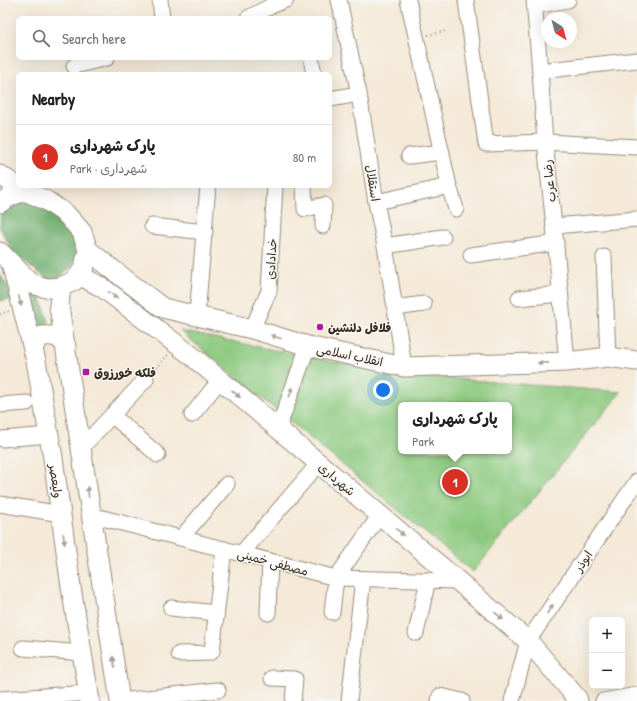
<!DOCTYPE html>
<html lang="en">
<head>
<meta charset="utf-8">
<style>
	:root { --surface:#fff; --page:#f6f6f6; --text:#202124; --muted:#757577; --line:#e0e0e0; --accent:#d93025 }
	body { margin:0; font-family:"Patrick Hand","Playpen Sans Arabic",sans-serif; background:var(--page); color:var(--text) }
	.controls { position:absolute; right:12px; bottom:12px; display:grid; overflow:hidden; border-radius:6px; box-shadow:0 4px 16px #0002 }
	.controls button { width:36px; height:36px; display:grid; place-items:center; padding:0; border:0; border-bottom:1px solid var(--line); background:var(--surface); color:var(--text); font:20px sans-serif }
	.compass { position:absolute; left:541px; top:12px; width:36px; height:36px; border-radius:50%; background:var(--surface); box-shadow:0 4px 16px #0002; rotate:144deg }
	.you { position:absolute; left:383px; top:390px; width:14px; height:14px; margin:-10px; border:3px solid #fff; border-radius:50%; background:#1a73e8; box-shadow:0 0 0 6px #1a73e833 }
	.badge { display:grid; place-items:center; width:26px; height:26px; border-radius:50%; background:var(--accent); color:#fff; font-size:13px; font-weight:700 }
	.pin { position:absolute; translate:-50% -50%; border:2px solid #fff; box-shadow:0 1px 4px #0006 }
	.popup { position:absolute; left:398px; top:402px; width:114px; height:52px; box-sizing:border-box; display:grid; place-content:center; border-radius:6px; background:var(--surface); filter:drop-shadow(0 1px 3px #0005); font-size:13px; white-space:nowrap; color:var(--muted) }
	.popup b { font-size:15px; color:var(--text) }
	.popup::after { content:''; position:absolute; left:50%; top:100%; margin-left:-8px; border:8px solid transparent; border-top-color:var(--surface) }
	.list { margin:0; padding:0; list-style:none }
	h2 { display:flex; justify-content:space-between; align-items:center; height:52px; margin:0; padding:0 16px; font-size:17px }
	h2 small { font-size:13px; font-weight:400; color:var(--muted) }
	.list li { display:grid; grid-template-columns:26px 1fr auto; gap:12px; align-items:center; box-sizing:border-box; height:64px; padding:0 16px; border-top:1px solid var(--line) }
	.list b { display:block; font-size:15px; white-space:nowrap }
	.list p { margin:0; font-size:13px; white-space:nowrap; color:var(--muted) }
	.list em { font-size:13px; font-style:normal; color:var(--muted) }
	.icon { flex:none; width:22px; height:22px; fill:none; stroke:currentColor; stroke-width:2; stroke-linecap:round; stroke-linejoin:round }
	.map { position:relative; flex:none; width:637px; height:701px; overflow:hidden }
	.search { position:absolute; background:var(--surface); box-shadow:0 4px 16px #0002; left:16px; top:16px; width:316px; height:44px; display:flex; align-items:center; gap:10px; box-sizing:border-box; padding:0 14px; border-radius:6px; color:var(--muted); font-size:15px }
	.panel { position:absolute; background:var(--surface); box-shadow:0 4px 16px #0002; left:16px; top:72px; width:316px; height:116px; border-radius:6px }
	.map>svg:first-child { display:block }
</style>
</head>
<body>
<div class="map">
<svg width="637" height="701" viewBox="0 0 637 701">
	<rect width="100%" height="100%" fill="#f6f6f2"/>
	<filter id="ink" filterUnits="userSpaceOnUse"><feTurbulence type="fractalNoise" baseFrequency=".025" numOctaves="2"/><feDisplacementMap in="SourceGraphic" scale="8" xChannelSelector="R" yChannelSelector="G"/><feConvolveMatrix kernelMatrix="1 2 1 2 8 2 1 2 1" color-interpolation-filters="sRGB"/></filter>
	<filter id="wash" filterUnits="userSpaceOnUse"><feTurbulence type="fractalNoise" baseFrequency=".012" numOctaves="4" result="noise"/><feDisplacementMap in="SourceGraphic" scale="16" xChannelSelector="R" yChannelSelector="G"/><feGaussianBlur stdDeviation="0.9" result="paint"/><feColorMatrix in="noise" values="0 0 0 0 0 0 0 0 0 0 0 0 0 0 0 0 0 1.4 0 .05"/><feComposite in="paint" operator="in"/></filter>
	<g filter="url(#wash)">
		<rect width="100%" height="100%" fill="#f5e9d7"/>
		<path fill="#8cc97f" stroke="#647a4e" fill-rule="evenodd" d="M180,331L394,374L621,392L473,572ZM401,405H509V451H401Z"/>
		<g fill="#71ad6e" stroke="#566c46">
			<polygon points="22,201 38,202 57,219 69,232 79,247 78,257 68,270 59,278 48,280 13,252 0,228 1,210"/>
			<polygon points="0,274 9,289 12,299 0,301"/>
			<polygon points="39,293 49,322 41,327 32,297"/>
		</g>
	</g>
	<g filter="url(#ink)">
		<g fill="none" stroke-linecap="round" stroke-linejoin="round">
			<defs>
				<g id="minor">
					<polyline points="160,0 162,18"/>
					<polyline points="339,0 359,94 376,202 385,246 395,308 404,367"/>
					<polyline points="408,0 449,186 456,209"/>
					<polyline points="466,0 486,144 545,142 637,147"/>
					<polyline points="534,0 540,71 545,142 554,226 567,362"/>
					<polyline points="535,6 568,0"/>
					<polyline points="248,18 275,4 286,0"/>
					<polyline points="311,58 314,74"/>
					<polyline points="74,66 107,58"/>
					<polyline points="540,71 637,60"/>
					<polyline points="330,99 359,94"/>
					<polyline points="409,156 442,152"/>
					<polyline points="304,186 305,209 324,205 323,226"/>
					<polyline points="376,202 449,186"/>
					<polyline points="152,226 205,232"/>
					<polyline points="554,226 637,219"/>
					<polyline points="385,246 443,237"/>
					<polyline points="471,255 556,243"/>
					<polyline points="604,257 608,357"/>
					<polyline points="519,298 560,294"/>
					<polyline points="395,308 424,304"/>
					<polyline points="197,316 208,186"/>
					<polyline points="252,329 269,291 275,186"/>
					<polyline points="0,405 27,403"/>
					<polyline points="112,415 158,455"/>
					<polyline points="192,415 220,380"/>
					<polyline points="278,429 308,346"/>
					<polyline points="2,439 49,435"/>
					<polyline points="81,448 146,379"/>
					<polyline points="0,504 61,514"/>
					<polyline points="91,515 336,578 458,581"/>
					<polyline points="181,538 227,484"/>
					<polyline points="241,554 319,463"/>
					<polyline points="171,608 216,613"/>
					<polyline points="332,612 336,578 380,515"/>
					<polyline points="268,613 270,561"/>
					<polyline points="416,633 428,580"/>
					<polyline points="23,648 82,653"/>
					<polyline points="179,654 209,653 212,651 224,549"/>
					<polyline points="272,678 295,679 293,701"/>
					<polyline points="0,699 89,693"/>
					<polyline points="120,701 218,690"/>
					<polyline points="349,701 363,579"/>
					<polyline points="439,701 440,696 462,701"/>
					<polyline points="512,701 528,641 637,481"/>
					<polyline points="603,701 637,695"/>
				</g>
				<g id="major">
					<polyline points="0,175 25,191 47,201 66,214 82,232 88,250 84,267 79,275 74,281 61,287 47,288 32,284 0,252"/>
					<polyline points="0,203 11,196 25,191"/>
					<polyline points="88,250 126,280 163,308 252,329 308,346 404,367 567,362 608,357 637,361"/>
					<polyline points="11,263 36,361 53,458 71,587 90,701"/>
					<polyline points="79,275 103,288 192,356 458,581 528,641 577,698 578,701"/>
					<polyline points="61,287 59,306 120,701"/>
					<path d="M33,350L36,342L42,336C54,335 59,336 66,346"/>
				</g>
			</defs>
			<use href="#minor" stroke="#988a7a" stroke-width="17"/>
			<use href="#major" stroke="#988a7a" stroke-width="21"/>
			<g stroke="#988a7a" stroke-width="2" stroke-dasharray="1 3" stroke-linecap="butt">
				<polyline points="428,35 445,31"/>
				<polyline points="219,73 219,74"/>
				<polyline points="0,314 9,311"/>
				<polyline points="154,371 168,355"/>
			</g>
			<use href="#minor" stroke="#fff" stroke-width="15"/>
			<use href="#major" stroke="#fff" stroke-width="19"/>
		</g>
		<defs><path id="oneway-solid" d="M-6-.8H1V-3.2L6.5 0L1 3.2V.8H-6Z"/></defs>
		<g fill="#a79f9a">
			<use href="#oneway-solid" transform="translate(113 295) rotate(37)"/>
			<use href="#oneway-solid" transform="translate(20 301) rotate(76)"/>
			<use href="#oneway-solid" transform="translate(276 337) rotate(-163)"/>
			<use href="#oneway-solid" transform="translate(543 363) rotate(179)"/>
			<use href="#oneway-solid" transform="translate(291 392) rotate(-71)"/>
			<use href="#oneway-solid" transform="translate(236 394) rotate(40)"/>
			<use href="#oneway-solid" transform="translate(88 492) rotate(-98)"/>
			<use href="#oneway-solid" transform="translate(400 532) rotate(40)"/>
			<use href="#oneway-solid" transform="translate(64 539) rotate(82)"/>
			<use href="#oneway-solid" transform="translate(550 609) rotate(-56)"/>
			<use href="#oneway-solid" transform="translate(499 616) rotate(41)"/>
			<use href="#oneway-solid" transform="translate(114 662) rotate(-99)"/>
		</g>
	</g>
	<g fill="#b5179e" stroke="#f6f6f2" stroke-width="1.5">
		<circle cx="320" cy="327" r="4"/>
		<rect x="82" y="368" width="8" height="8" rx="2"/>
	</g>
	<g text-anchor="middle" dominant-baseline="central" stroke-width="3" stroke-linejoin="round" paint-order="stroke">
		<g font-size="12" fill="#3b2a1e" stroke="#f6f6f2">
			<text transform="translate(549 181) rotate(-96)">رضا عرب</text>
			<text transform="translate(373 183) rotate(81)">استقلال</text>
			<text transform="translate(271 259) rotate(-87)">خدادادی</text>
			<text transform="translate(350 355) rotate(12)">انقلاب اسلامی</text>
			<text transform="translate(337 479) rotate(40)">شهرداری</text>
			<text transform="translate(56 481) rotate(82)">ولیعصر</text>
			<text transform="translate(583 561) rotate(-56)">ابوذر</text>
			<text transform="translate(273 562) rotate(15)">مصطفی خمینی</text>
		</g>
		<g font-size="12" font-weight="bold" fill="#3b2a1e" stroke="#f6f6f2" text-anchor="start">
			<text x="328" y="327">فلافل دلنشین</text>
			<text x="94" y="372">فلکه خورزوق</text>
		</g>
	</g>
</svg>
<div class="controls">
<button>+</button>
<button>−</button>
</div>
<svg class="compass" viewBox="-18 -18 36 36"><path d="M0-13l5 13h-10z" fill="#e53935"/><path d="M0 13l5-13h-10z" fill="#757577"/></svg>
<div class="you"></div>
<div class="pin badge" style="left:455px;top:482px">1</div>
<div class="popup"><b>پارک شهرداری</b>Park</div>
<div class="search"><svg class="icon" aria-label="search" viewBox="0 0 24 24"><circle cx="10" cy="10" r="6"/><path d="M15 15l6 6"/></svg>Search here</div>
<section class="panel">
<h2>Nearby<small></small></h2>
<ul class="list">
<li><span class="badge">1</span><div><b>پارک شهرداری</b><p>Park · شهرداری</p></div><em>80 m</em></li>
</ul>
</section>
</div>
</body>
</html>
